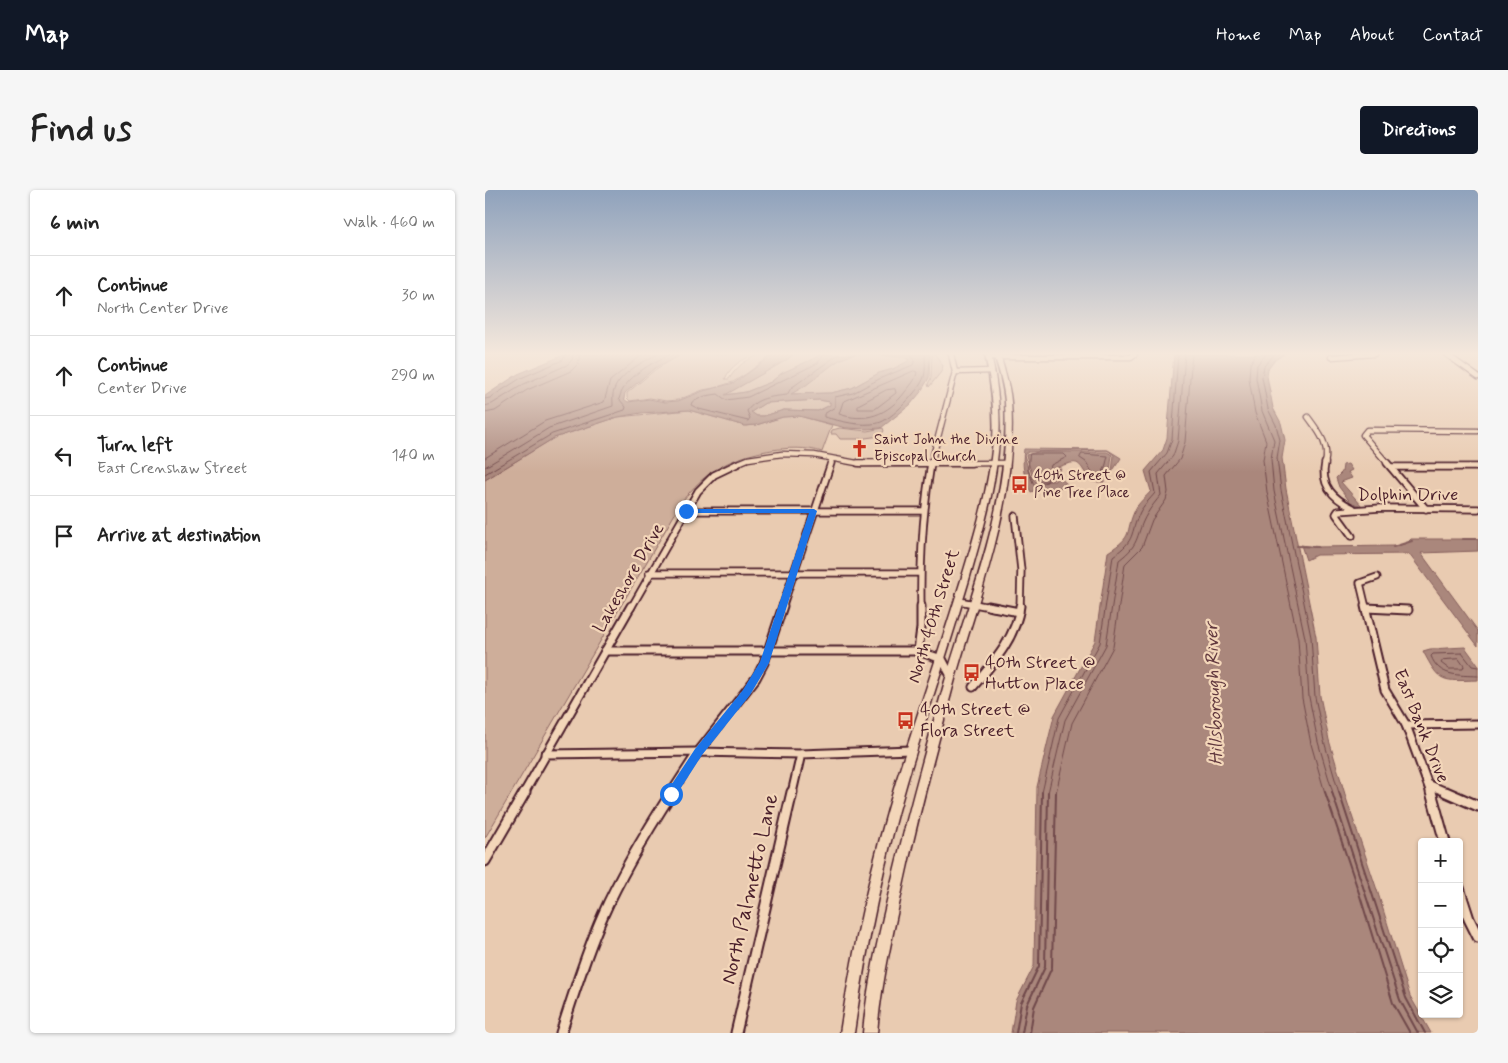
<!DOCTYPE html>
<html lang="en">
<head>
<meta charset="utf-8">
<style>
	:root { --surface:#fff; --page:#f6f6f6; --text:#222; --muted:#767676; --line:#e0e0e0; --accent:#111827 }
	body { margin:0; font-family:Mynerve,sans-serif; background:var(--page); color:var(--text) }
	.controls { position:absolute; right:15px; bottom:15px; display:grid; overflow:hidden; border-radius:5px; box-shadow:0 1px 4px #0004 }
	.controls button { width:45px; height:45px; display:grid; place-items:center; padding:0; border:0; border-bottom:1px solid var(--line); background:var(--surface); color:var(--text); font:25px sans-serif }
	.stop { position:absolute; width:15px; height:15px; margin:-11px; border:4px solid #1a73e8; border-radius:50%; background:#fff }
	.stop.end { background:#1a73e8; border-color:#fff; box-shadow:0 1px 5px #0008 }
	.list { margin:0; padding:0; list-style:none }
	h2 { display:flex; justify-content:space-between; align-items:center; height:65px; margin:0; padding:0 20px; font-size:21px }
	h2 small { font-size:16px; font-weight:400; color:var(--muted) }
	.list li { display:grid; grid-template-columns:32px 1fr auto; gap:15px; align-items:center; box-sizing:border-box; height:80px; padding:0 20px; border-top:1px solid var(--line) }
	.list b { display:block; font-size:19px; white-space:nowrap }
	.list p { margin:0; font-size:16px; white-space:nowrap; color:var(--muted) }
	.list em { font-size:16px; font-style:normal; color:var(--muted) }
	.icon { flex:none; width:28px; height:28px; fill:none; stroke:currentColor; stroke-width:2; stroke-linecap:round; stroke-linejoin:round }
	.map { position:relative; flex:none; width:993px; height:843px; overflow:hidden; border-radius:5px }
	header { display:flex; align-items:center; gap:30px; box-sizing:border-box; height:70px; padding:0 25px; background:var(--accent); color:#fff }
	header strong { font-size:24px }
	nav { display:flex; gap:28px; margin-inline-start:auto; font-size:18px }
	.intro { display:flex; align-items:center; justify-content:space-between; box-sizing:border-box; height:120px; padding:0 30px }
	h1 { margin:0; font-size:35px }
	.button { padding:12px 22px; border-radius:5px; background:var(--accent); color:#fff; font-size:18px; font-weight:700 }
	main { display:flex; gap:30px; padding:0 30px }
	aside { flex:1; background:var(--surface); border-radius:5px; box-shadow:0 1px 4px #0004 }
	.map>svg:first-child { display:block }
</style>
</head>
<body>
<header>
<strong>Map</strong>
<nav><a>Home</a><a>Map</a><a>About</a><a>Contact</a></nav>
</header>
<div class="intro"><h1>Find us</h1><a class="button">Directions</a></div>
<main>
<aside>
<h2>6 min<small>Walk · 460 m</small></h2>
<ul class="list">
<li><svg class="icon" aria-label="ahead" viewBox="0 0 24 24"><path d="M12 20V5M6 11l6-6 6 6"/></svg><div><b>Continue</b><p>North Center Drive</p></div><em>30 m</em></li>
<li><svg class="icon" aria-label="ahead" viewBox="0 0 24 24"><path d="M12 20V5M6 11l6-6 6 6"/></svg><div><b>Continue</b><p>Center Drive</p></div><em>290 m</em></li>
<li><svg class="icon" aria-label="left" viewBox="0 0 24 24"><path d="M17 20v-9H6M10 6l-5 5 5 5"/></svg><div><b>Turn left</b><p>East Crenshaw Street</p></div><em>140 m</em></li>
<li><svg class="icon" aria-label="arrive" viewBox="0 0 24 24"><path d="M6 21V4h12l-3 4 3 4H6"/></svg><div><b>Arrive at destination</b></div></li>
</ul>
</aside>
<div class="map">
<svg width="993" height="843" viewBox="0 0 993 843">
	<rect width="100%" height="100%" fill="#e9cbb1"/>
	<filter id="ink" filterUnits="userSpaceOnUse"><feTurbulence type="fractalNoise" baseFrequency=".02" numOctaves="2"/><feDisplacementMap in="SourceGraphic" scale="10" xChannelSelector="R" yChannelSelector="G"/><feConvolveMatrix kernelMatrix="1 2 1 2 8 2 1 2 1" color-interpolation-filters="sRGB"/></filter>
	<g filter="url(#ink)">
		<g fill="#ceae9a" stroke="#8c6662">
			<path d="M198,164H270C257,170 246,175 240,189H244C255,172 268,164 288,164L261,184L248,192L229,198L218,200L193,210L181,211L165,208L145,211L142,208V203L171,179Z"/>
			<polygon points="309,164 335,164 330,168 297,183 286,192 261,202 239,205 300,171"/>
			<path d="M370,164L416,166L423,168L425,171L408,179L394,183L367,198L346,203L304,204C323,194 352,167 370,164Z"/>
			<polygon points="447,164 450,164 458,176 456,182 444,197 443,194 446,188"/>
			<polygon points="334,210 345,212 346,215 333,221 299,220 279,226 271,226 266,222 280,213"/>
			<path d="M204,220L260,236L271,235L298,227L314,226L347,235L337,262C308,252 256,263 232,279C218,287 208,298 198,310L0,648V290L69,248L133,227Z"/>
			<polygon points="355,238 382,241 398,238 399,241 395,246 373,249 355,249 351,244 346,244 347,240"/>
		</g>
		<g fill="#aa877b" stroke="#845d5b" fill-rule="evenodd">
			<path d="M81,164H196L170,178L140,203L139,209L143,212L164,209L180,212L193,211L218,201L249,193L290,164H309L300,171L240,205L261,202L286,192L297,183L330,168L335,164H370L355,169L320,196L306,204L346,203L367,198L394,183L408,179L425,170L423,168L385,164H445L444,188L435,203L425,215L396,238L382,239L361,238L314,226L298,227L271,235L260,236L204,220L156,223L133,227L69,248L0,290V206L33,184ZM334,210L345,212V215L333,221L299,220L279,226H272L266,222L280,213Z"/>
			<path d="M689,164H799L790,170L783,179L782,186L788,218L796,233L800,250L797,268L801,299L831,447L835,506L844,550L862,611L892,700L925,806L946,843H526L531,811L549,776L552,597L569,526L610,451L623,362C650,345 639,344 650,320C653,313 661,307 666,301L660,281L678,260L682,248Z"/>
			<path d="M539,259L623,260L636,268L627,282L629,265L622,260L543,262L539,265L545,285L551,292L570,291L572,279L576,278L572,285L583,295C569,302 560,295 546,302C538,289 537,274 539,259Z"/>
			<path d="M553,262H622L627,265L625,281L620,285L619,292H607C591,272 598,268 570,278L568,290L552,291L547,285L541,265Z"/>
			<polygon points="863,274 867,280 863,282 867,288 856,292 877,316 866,313 854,297 851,288 857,282 858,275"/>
			<polygon points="926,349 993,349 993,361 936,363 993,441 993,456 924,364 831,365 821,370 816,355 829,357 912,356 922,353"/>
			<path d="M980,457L993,475V490C957,491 955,494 938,461L945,459Z"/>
		</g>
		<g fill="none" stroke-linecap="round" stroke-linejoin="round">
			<g stroke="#70494b" stroke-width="1">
				<path d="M338,164L333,173L263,207L241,210L233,204L220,206L207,212L206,215L214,219L263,231L265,228L262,221C272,207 286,207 302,205L306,198L354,164"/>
				<path d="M426,164L430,170L428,175L396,188L368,203L350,207V217L339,224V227C356,231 375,237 393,233C405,231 435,200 439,187C441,181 440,171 440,164"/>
				<polyline points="771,164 765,174 764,189 770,223 781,251 778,270 782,302 813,449 817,508 826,554 840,603"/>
				<polyline points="781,164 772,175 771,188 777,221 789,250 786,269 789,301 820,448 824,507 833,552 848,603"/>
				<polyline points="790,164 779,176 777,187 783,219 791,235 795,250 792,268 796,300 826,447 830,507 839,551 854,603"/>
				<path d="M429,181L432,182C431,190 425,196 420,202C403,225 380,233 354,224L358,212Z"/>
				<polygon points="410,199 411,203 390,219 373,219 373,215 401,200"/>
				<polyline points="0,209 5,208 36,188 78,170 81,164"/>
				<polyline points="0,216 7,214 39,194 82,175 87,170 88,164"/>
				<polyline points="0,223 10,221 42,200 86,181 93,174 95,164"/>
				<polygon points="545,264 579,264 582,267 566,275 562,292 549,295 543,280"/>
				<polygon points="597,264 623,266 620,278 614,288 610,287 601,272 595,268"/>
				<polyline points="0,268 60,231 119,212 125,191 158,164"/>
				<path d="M0,277L64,238L128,216C128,211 127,205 129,200C135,183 158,172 173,164"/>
				<path d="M0,284L67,244L140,220L141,217L134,209C140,186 166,174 185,164"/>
				<polygon points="974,469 979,476 978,479 964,479 956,473 958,470"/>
				<path d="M993,477L987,476L977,463L948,464L946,466C954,487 973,485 993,486"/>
				<path d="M557,603L574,528L615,453L628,366C652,349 644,345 655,322C658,316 665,309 670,303L666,282L682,263L687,249L693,164"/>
				<path d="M563,603L580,530L621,455L634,370C657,353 650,344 662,324C666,317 671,311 676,305L673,284L688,266L693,251L700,164"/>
				<polyline points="571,603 587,533 628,457 640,374 657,357 667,330 681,310 683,302 681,286 695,269 700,252 707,164"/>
			</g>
			<g stroke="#70494b" stroke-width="2">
				<polyline points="840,602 875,706 908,813 925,843"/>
				<polyline points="847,602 915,810 933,843"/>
				<polyline points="854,602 921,808 940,843"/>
				<polyline points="531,843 536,813 554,776 557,602"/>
				<polyline points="537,843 542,815 560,777 563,602"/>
				<polyline points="545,843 549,817 567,777 571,602"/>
			</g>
			<g stroke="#845d5b" stroke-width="2">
				<polyline points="977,349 993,349"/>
				<polyline points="812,356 833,357"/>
				<polyline points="908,357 927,351"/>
			</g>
			<defs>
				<g id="minor-far3">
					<polyline points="961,164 993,187"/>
					<polyline points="504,167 646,167 650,164"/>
					<polyline points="846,167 889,164"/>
					<polyline points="470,182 507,181"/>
					<path d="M823,227C834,242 845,255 840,274"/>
					<polyline points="251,274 263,269 297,264 329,265 377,274 520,273"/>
					<polyline points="345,274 347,269"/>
					<polyline points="446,274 470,182 466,164"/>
					<polyline points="903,274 878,245 882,240 993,241"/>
				</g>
				<g id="minor-far2">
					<polyline points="373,273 486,273"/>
					<path d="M840,273C835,296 849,309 868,318"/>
					<polyline points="902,273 941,319"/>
					<polyline points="906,277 993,277"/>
					<polyline points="201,321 439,321"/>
					<polyline points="530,326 536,380 535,418"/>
					<polyline points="867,346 851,324 853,321 896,318 993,319"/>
					<polyline points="164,383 435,383"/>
					<polyline points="474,411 510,418"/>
					<polyline points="146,418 213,301 229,285 254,273"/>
					<polyline points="297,418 346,273"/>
					<path d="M436,418C435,369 438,321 446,273"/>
					<polyline points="881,418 875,393 892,387"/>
				</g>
				<g id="minor-far1">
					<polyline points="503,416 534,422"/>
					<polyline points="880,416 900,500 921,535 946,603"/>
					<polyline points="881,418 923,420"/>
					<polyline points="120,461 433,461 457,469 466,486"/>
					<polyline points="433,461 436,438 436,416"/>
					<path d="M488,497C508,473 531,448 535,416"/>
					<polyline points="921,535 993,534"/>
					<polyline points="60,564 213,562 316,564 426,560"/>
					<polyline points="945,595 963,603"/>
					<polyline points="39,603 146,416"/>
					<polyline points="186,603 210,566 271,488 279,473 298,416"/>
					<polyline points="307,603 316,564"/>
				</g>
				<g id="minor">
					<polyline points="946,602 960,652"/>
					<polyline points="961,602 993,616"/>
					<polyline points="0,671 40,602"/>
					<polyline points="974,698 984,729 993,747"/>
					<path d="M76,843C89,803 101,763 118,725C137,682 162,641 187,602"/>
					<polyline points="251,843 307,602"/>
				</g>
				<g id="secondary">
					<path d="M500,164H506C512,193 516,221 514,250C511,298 497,344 484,390C464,458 442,524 422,592C398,674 381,758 369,843H355C368,758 386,674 411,592C432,525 455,458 476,390C490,344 504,298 508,250C510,221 506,193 500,164Z"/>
					<path d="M509,164H515C519,180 525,196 526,212C533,307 496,399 470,489C451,559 432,630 417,701C407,748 396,795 392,843H378C382,795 393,749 404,702C421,631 440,561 460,491C487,400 526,308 520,212C519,196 514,180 509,164Z"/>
				</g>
			</defs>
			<use href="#minor-far3" stroke="#4a1f2b" stroke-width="7"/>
			<use href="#minor-far2" stroke="#4a1f2b" stroke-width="9"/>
			<use href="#minor-far1" stroke="#4a1f2b" stroke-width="11"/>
			<use href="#minor" stroke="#4a1f2b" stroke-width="13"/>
			<use href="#secondary" stroke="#4a1f2b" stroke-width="3"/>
			<use href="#minor-far3" stroke="#f3d6b9" stroke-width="4.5"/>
			<use href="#minor-far2" stroke="#f3d6b9" stroke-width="5.5"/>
			<use href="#minor-far1" stroke="#f3d6b9" stroke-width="7"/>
			<use href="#minor" stroke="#f3d6b9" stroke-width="9"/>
			<use href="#secondary" fill="#f3d6b9" fill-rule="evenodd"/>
		</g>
	</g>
	<linearGradient id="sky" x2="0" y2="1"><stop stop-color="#8fa2bc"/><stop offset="0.58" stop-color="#f5e8dc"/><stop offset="1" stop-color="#f5e8dc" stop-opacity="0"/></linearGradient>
	<rect width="993" height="282" fill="url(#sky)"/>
	<polygon fill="#1a73e8" points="198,319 329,319 332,321 284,473 265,505 217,565 190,607 186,609 183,607 181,604 183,600 210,559 258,500 275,472 324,323 198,323"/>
	<defs>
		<symbol id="church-bare" viewBox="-9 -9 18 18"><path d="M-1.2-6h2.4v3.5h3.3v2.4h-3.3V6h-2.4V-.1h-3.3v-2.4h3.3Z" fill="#c8321e" stroke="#f3d6b9" stroke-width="2.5" paint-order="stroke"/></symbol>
		<symbol id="bus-bare" viewBox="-9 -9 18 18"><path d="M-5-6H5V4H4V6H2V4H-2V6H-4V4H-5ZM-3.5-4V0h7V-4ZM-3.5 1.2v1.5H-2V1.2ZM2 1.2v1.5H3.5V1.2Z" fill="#c8321e" stroke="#f3d6b9" stroke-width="2.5" paint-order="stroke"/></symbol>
	</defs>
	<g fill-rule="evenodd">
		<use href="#church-bare" x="362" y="246" width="25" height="25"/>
		<use href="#bus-bare" x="522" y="282" width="25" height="25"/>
		<use href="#bus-bare" x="474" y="470" width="25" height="25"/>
		<use href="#bus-bare" x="408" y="518" width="25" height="25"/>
	</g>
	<g text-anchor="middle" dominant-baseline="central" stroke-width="4.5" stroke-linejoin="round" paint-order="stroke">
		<g font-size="15" fill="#4a1f2b" stroke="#f3d6b9" text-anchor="start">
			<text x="389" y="250">Saint John the Divine<tspan x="389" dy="17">Episcopal Church</tspan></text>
			<text x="549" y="286">40th Street @<tspan x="549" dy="17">Pine Tree Place</tspan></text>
		</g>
		<g font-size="18" fill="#4a1f2b" stroke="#f3d6b9">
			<text x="923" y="305">Dolphin Drive</text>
			<text transform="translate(144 388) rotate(-60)">Lakeshore Drive</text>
			<text transform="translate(449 426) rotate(-73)">North 40th Street</text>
			<text transform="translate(936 536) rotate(68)">East Bank Drive</text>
		</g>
		<g font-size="18" fill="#4a1f2b" stroke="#f3d6b9" text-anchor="start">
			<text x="500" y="473">40th Street @<tspan x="500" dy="21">Hutton Place</tspan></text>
			<text x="435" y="520">40th Street @<tspan x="435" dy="21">Flora Street</tspan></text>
		</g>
		<g font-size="19" font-style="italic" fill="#62393f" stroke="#f3d6b9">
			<text transform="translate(729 504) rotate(-92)">Hillsborough River</text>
		</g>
		<g font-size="21" fill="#4a1f2b" stroke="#f3d6b9">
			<text transform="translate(265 699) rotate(-77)">North Palmetto Lane</text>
		</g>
	</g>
</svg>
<div class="controls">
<button>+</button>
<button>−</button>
<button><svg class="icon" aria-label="locate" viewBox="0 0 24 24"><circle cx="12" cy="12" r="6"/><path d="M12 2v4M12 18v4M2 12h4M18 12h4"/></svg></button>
<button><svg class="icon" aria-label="layers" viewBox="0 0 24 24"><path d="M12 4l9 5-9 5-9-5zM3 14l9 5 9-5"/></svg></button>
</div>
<div class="stop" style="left:186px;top:604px"></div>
<div class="stop end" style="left:201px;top:321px"></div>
</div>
</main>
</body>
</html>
